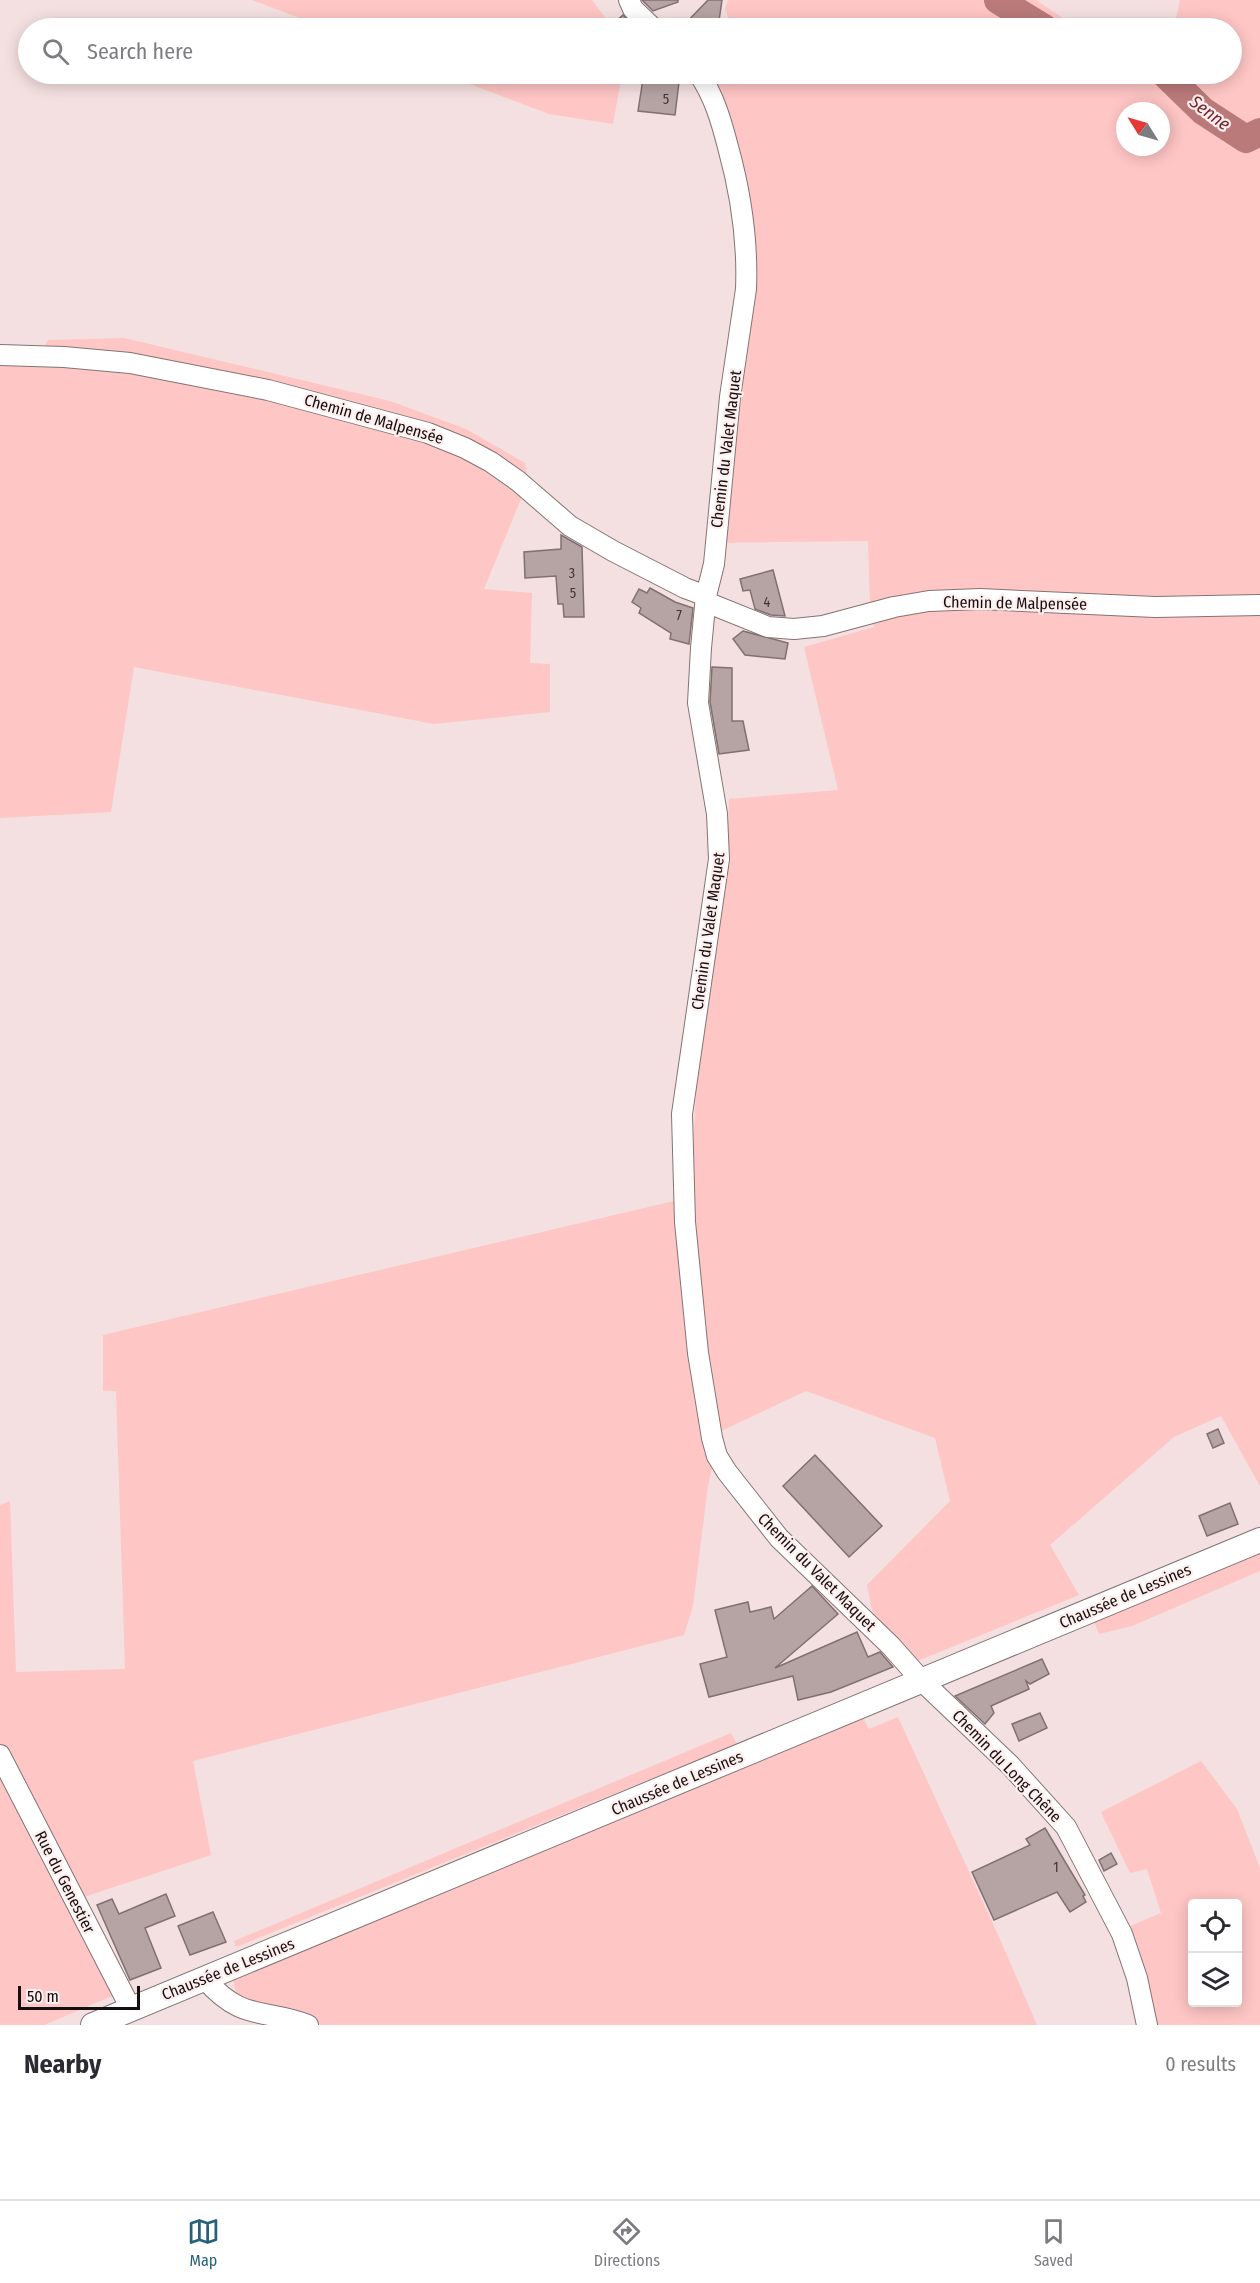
<!DOCTYPE html>
<html lang="en">
<head>
<meta charset="utf-8">
<style>
	:root { --surface:#fff; --page:#f7f7f7; --text:#2b2b33; --muted:#7c7c81; --line:#e1e1e2; --accent:#26617a }
	body { margin:0; font-family:"Fira Sans Condensed",sans-serif; background:var(--page); color:var(--text) }
	.controls { position:absolute; right:18px; bottom:18px; display:grid; overflow:hidden; border-radius:6px; box-shadow:0 3px 15px #0003 }
	.controls button { width:54px; height:54px; display:grid; place-items:center; padding:0; border:0; border-bottom:2px solid var(--line); background:var(--surface); color:var(--text); font:30px sans-serif }
	.compass { position:absolute; left:1116px; top:102px; width:54px; height:54px; border-radius:50%; background:var(--surface); box-shadow:0 3px 15px #0003; rotate:307deg }
	.scale { position:absolute; left:18px; bottom:15px; width:122px; box-sizing:border-box; padding-left:6px; border:3px solid #150f0f; border-top:0; font-size:16px; line-height:21px; white-space:nowrap; color:#150f0f; -webkit-text-stroke:4px #feeeee; paint-order:stroke }
	.list { margin:0; padding:0; list-style:none }
	h2 { display:flex; justify-content:space-between; align-items:center; height:78px; margin:0; padding:0 24px; font-size:26px }
	h2 small { font-size:20px; font-weight:400; color:var(--muted) }
	.icon { flex:none; width:33px; height:33px; fill:none; stroke:currentColor; stroke-width:2; stroke-linecap:round; stroke-linejoin:round }
	.map { position:relative; flex:none; width:1260px; height:2025px; overflow:hidden }
	.search { position:absolute; background:var(--surface); box-shadow:0 3px 15px #0003; left:18px; right:18px; top:18px; height:66px; display:flex; align-items:center; gap:15px; box-sizing:border-box; padding:0 21px; border-radius:33px; color:var(--muted); font-size:22px }
	.sheet { height:174px; background:var(--surface) }
	nav { display:flex; justify-content:space-around; align-items:center; box-sizing:border-box; height:84px; border-top:2px solid var(--line); background:var(--surface); font-size:16px; color:var(--muted) }
	nav a { display:grid; justify-items:center; gap:3px }
	nav .on { color:var(--accent) }
	.map>svg:first-child { display:block }
</style>
</head>
<body>
<div class="map">
<svg width="1260" height="2025" viewBox="0 0 1260 2025">
	<rect width="100%" height="100%" fill="#f4e0e0"/>
	<g fill="#fec6c5" fill-rule="evenodd">
		<polygon points="252,0 592,0 613,28 326,28"/>
		<polygon points="728,0 1036,0 1078,28 733,28 725,9"/>
		<path d="M1180,0H1260V1486L1221,1416L1174,1437L1050,1545L1079,1595L915,1662L874,1619L867,1585L950,1501L935,1438L806,1391L721,1431L708,1485L693,1606L684,1635L193,1761L211,1855L81,1898L131,1988L44,2025H0V1505L10,1501L16,1672L125,1669L116,1391H103V1335L691,1197L697,1066L711,985L728,834L729,799L838,790L804,647L874,627L870,604L868,541L711,543L743,267L737,194L705,74H1232V28H1174ZM1125,111H1161V147H1125Z"/>
		<polygon points="443,74 622,74 613,124 549,114"/>
		<polygon points="124,338 390,401 466,429 525,463 528,482 484,589 532,593 530,663 550,664 550,712 434,724 134,667 111,812 0,818 0,353 41,352 48,340"/>
		<polygon points="1260,1551 1260,1571 1132,1626 1099,1634 1094,1621"/>
		<polygon points="862,1716 869,1729 898,1717 999,1937 1037,2025 321,2025 311,2016 254,2007 236,1996 233,1976"/>
		<polygon points="731,1733 737,1744 236,1947 234,1941"/>
		<path d="M1201,1761L1237,1809L1260,1868V2025H1152L1128,1927L1161,1913L1147,1869L1130,1873L1101,1812ZM1192,1904H1238V2002H1192Z"/>
	</g>
	<g fill="none" stroke-linecap="round" stroke-linejoin="round">
		<g stroke="#bb7a7a" stroke-width="28">
			<polyline points="998,0 1044,28"/>
			<polyline points="1165,74 1203,111 1246,139 1260,132"/>
		</g>
	</g>
	<g fill="#b6a4a4" stroke="#817070" stroke-width="1.5">
		<polygon points="642,0 678,0 678,2 653,11"/>
		<polygon points="708,0 722,0 718,28 681,28"/>
		<polygon points="623,15 636,28 608,28"/>
		<polygon points="643,79 679,82 675,115 638,111"/>
		<polygon points="561,535 582,547 584,617 564,617 563,604 558,604 556,576 525,578 524,552 561,549"/>
		<polygon points="773,570 785,616 771,615 755,609 750,590 743,591 740,579"/>
		<polygon points="650,588 675,602 693,608 689,644 670,639 671,633 639,613 641,608 632,602 639,589 647,593"/>
		<polygon points="743,631 788,643 785,659 745,655 733,639"/>
		<polygon points="712,667 732,668 732,721 743,721 749,750 719,754 710,702"/>
		<polygon points="1218,1429 1224,1443 1213,1448 1207,1434"/>
		<polygon points="815,1455 882,1526 849,1557 783,1486"/>
		<polygon points="1230,1503 1238,1524 1207,1536 1199,1516"/>
		<polygon points="812,1586 838,1614 775,1668 857,1632 868,1657 880,1652 893,1667 831,1692 798,1700 793,1676 709,1697 700,1664 727,1657 715,1610 748,1602 750,1612 771,1607 774,1619"/>
		<polygon points="1042,1659 1049,1674 1030,1684 1026,1681 1029,1689 991,1706 994,1713 985,1724 955,1696"/>
		<polygon points="1040,1713 1047,1728 1019,1741 1012,1724"/>
		<polygon points="1045,1828 1085,1895 1083,1896 1086,1902 1070,1912 1057,1892 994,1920 972,1872 1030,1845 1026,1839"/>
		<polygon points="1111,1853 1117,1864 1104,1871 1099,1860"/>
		<polygon points="166,1894 175,1916 145,1928 161,1968 130,1980 97,1905 112,1899 119,1914"/>
		<polygon points="213,1912 226,1942 190,1955 178,1926"/>
	</g>
	<g fill="none" stroke-linecap="round" stroke-linejoin="round">
		<defs>
			<g id="minor">
				<polyline points="629,0 633,9 653,28"/>
				<path d="M699,74C714,96 721,120 728,147C741,194 748,240 746,289L730,397L714,564L706,596L701,648L698,703L717,814L719,859L682,1114L685,1222L698,1353L712,1438L717,1456L727,1472L779,1538L891,1646L922,1681L1010,1765L1066,1827L1122,1934L1137,1978L1147,2025"/>
				<polyline points="0,355 64,357 130,363 268,390 428,433 465,448 491,462 518,481 570,526 613,551 685,588 706,596"/>
				<polyline points="706,602 768,627 794,629 823,626 894,607 929,601 980,599 1155,607 1260,605"/>
				<polyline points="0,1755 131,2009"/>
				<path d="M205,1979C242,2022 263,2008 308,2025"/>
			</g>
			<polyline id="major" points="93,2025 1260,1540"/>
		</defs>
		<use href="#minor" stroke="#847373" stroke-width="22"/>
		<use href="#major" stroke="#847373" stroke-width="26"/>
		<use href="#minor" stroke="#fff" stroke-width="20"/>
		<use href="#major" stroke="#fff" stroke-width="24"/>
	</g>
	<g text-anchor="middle" dominant-baseline="central" stroke-width="4.5" stroke-linejoin="round" paint-order="stroke">
		<g font-size="14" fill="#3d3434">
			<text x="666" y="99">5</text>
			<text x="572" y="573">3</text>
			<text x="573" y="593">5</text>
			<text x="767" y="602">4</text>
			<text x="679" y="615">7</text>
			<text x="1056" y="1867">1</text>
		</g>
		<g font-size="16" fill="#150f0f" stroke="#feeeee">
			<text transform="translate(374 419) rotate(16)">Chemin de Malpensée</text>
			<text transform="translate(726 449) rotate(-83)">Chemin du Valet Maquet</text>
			<text transform="translate(1015 603) rotate(1)">Chemin de Malpensée</text>
			<text transform="translate(708 931) rotate(-82)">Chemin du Valet Maquet</text>
			<text transform="translate(817 1572) rotate(45)">Chemin du Valet Maquet</text>
			<text transform="translate(1125 1596) rotate(-23)">Chaussée de Lessines</text>
			<text transform="translate(1007 1766) rotate(46)">Chemin du Long Chêne</text>
			<text transform="translate(677 1783) rotate(-23)">Chaussée de Lessines</text>
			<text transform="translate(65 1882) rotate(63)">Rue du Genestier</text>
			<text transform="translate(228 1969) rotate(-22)">Chaussée de Lessines</text>
		</g>
		<g font-size="18" font-style="italic" fill="#73232b" stroke="#feeeee">
			<text transform="translate(1210 113) rotate(37)">Senne</text>
		</g>
	</g>
</svg>
<div class="controls">
<button><svg class="icon" aria-label="locate" viewBox="0 0 24 24"><circle cx="12" cy="12" r="6"/><path d="M12 2v4M12 18v4M2 12h4M18 12h4"/></svg></button>
<button><svg class="icon" aria-label="layers" viewBox="0 0 24 24"><path d="M12 4l9 5-9 5-9-5zM3 14l9 5 9-5"/></svg></button>
</div>
<svg class="compass" viewBox="-18 -18 36 36"><path d="M0-13l5 13h-10z" fill="#e53935"/><path d="M0 13l5-13h-10z" fill="#7c7c81"/></svg>
<div class="scale">50 m</div>
<div class="search"><svg class="icon" aria-label="search" viewBox="0 0 24 24"><circle cx="10" cy="10" r="6"/><path d="M15 15l6 6"/></svg>Search here</div>
</div>
<section class="sheet">
<h2>Nearby<small>0 results</small></h2>
<ul class="list">
</ul>
</section>
<nav>
<a class="on"><svg class="icon" aria-label="map" viewBox="0 0 24 24"><path d="M3 6l6-2 6 2 6-2v14l-6 2-6-2-6 2zM9 4v14M15 6v14"/></svg>Map</a>
<a><svg class="icon" aria-label="directions" viewBox="0 0 24 24"><path d="M12 3l9 9-9 9-9-9zM9 14v-3h6M13 9l2 2-2 2"/></svg>Directions</a>
<a><svg class="icon" aria-label="saved" viewBox="0 0 24 24"><path d="M7 4h10v16l-5-4-5 4z"/></svg>Saved</a>
</nav>
</body>
</html>
